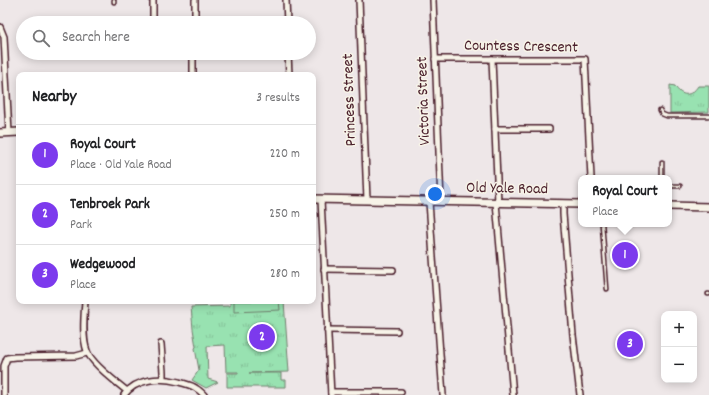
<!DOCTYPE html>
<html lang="en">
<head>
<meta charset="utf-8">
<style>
	:root { --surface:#fff; --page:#f2f2f2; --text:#202124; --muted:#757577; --line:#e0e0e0; --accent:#7c3aed }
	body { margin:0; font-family:Dekko,sans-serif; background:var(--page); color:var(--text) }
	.controls { position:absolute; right:12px; bottom:12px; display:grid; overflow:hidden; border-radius:8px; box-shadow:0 2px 10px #0003 }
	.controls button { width:36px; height:36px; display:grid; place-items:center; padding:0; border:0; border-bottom:1px solid var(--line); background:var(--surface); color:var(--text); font:20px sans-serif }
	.you { position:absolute; left:435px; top:194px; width:14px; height:14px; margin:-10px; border:3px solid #fff; border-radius:50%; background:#1a73e8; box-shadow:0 0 0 6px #1a73e833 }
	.badge { display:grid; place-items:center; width:26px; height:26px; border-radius:50%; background:var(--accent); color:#fff; font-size:13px; font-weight:700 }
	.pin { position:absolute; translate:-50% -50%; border:2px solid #fff; box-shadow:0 1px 4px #0006 }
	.popup { position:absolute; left:578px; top:175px; width:94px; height:52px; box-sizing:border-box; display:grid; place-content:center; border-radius:8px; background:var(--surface); filter:drop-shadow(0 1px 3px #0005); font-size:13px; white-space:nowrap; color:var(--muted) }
	.popup b { font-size:15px; color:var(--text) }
	.popup::after { content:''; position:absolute; left:50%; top:100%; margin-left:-8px; border:8px solid transparent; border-top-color:var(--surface) }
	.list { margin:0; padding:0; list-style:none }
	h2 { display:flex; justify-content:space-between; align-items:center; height:52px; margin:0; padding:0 16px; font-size:17px }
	h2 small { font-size:13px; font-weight:400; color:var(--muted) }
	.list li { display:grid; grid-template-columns:26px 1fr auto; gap:12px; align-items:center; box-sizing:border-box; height:60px; padding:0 16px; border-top:1px solid var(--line) }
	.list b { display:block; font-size:15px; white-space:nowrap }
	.list p { margin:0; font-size:13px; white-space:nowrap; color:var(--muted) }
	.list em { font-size:13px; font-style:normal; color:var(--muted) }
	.icon { flex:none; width:22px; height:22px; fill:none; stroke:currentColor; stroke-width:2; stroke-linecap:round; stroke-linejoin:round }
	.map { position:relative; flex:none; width:709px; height:395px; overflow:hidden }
	.search { position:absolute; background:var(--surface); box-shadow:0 2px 10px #0003; left:16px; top:16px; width:300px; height:44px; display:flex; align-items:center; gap:10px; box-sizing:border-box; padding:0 14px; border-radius:22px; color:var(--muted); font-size:15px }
	.panel { position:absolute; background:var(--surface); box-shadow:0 2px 10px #0003; left:16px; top:72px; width:300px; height:232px; border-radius:8px }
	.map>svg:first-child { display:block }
</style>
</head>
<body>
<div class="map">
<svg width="709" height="395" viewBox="0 0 709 395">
	<defs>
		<pattern id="park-tufts" width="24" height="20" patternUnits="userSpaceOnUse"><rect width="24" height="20" fill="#98e2b1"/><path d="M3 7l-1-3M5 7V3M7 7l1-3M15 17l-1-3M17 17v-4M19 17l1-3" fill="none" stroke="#84c198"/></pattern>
	</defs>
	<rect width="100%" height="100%" fill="#eee7e8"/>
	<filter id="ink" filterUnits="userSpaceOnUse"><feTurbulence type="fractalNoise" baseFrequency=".025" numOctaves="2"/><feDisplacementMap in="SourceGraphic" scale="8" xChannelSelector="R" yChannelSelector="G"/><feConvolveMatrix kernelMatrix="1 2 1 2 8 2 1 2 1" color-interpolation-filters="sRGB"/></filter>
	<g filter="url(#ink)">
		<g fill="url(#park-tufts)" stroke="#71806e">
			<path d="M670,85L675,86C681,97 691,97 698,86H709V112L670,113Z"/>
			<polygon points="230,301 284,301 289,372 249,373 281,373 281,380 286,380 286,387 227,387 227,373 238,373 238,372 226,372 225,345 207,346 208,379 218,382 206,388 192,380 199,370 195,348 196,347 193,329 191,307 230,306"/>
		</g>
		<polygon fill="#98e2b1" stroke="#71806e" points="234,301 279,301 280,310 234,312"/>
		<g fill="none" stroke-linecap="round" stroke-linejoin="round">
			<defs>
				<g id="lane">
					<polyline points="114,0 114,2"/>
					<polyline points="660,110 662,114 667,116 709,116"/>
					<polyline points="662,178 662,162"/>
					<polyline points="669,186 680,186"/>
					<polyline points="602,224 607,289"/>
					<polyline points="708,294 709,294"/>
				</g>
				<g id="street">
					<polyline points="153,0 153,23"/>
					<polyline points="286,0 287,23"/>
					<polyline points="359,0 367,200"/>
					<polyline points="433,0 441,202"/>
					<polyline points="195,23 195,0"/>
					<polyline points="0,27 4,37 9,133"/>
					<polyline points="288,53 289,75"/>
					<polyline points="435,59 585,59 591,178"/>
					<polyline points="492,59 498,203"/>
					<polyline points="193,75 193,53"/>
					<polyline points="495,129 549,129"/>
					<polyline points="321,200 331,395"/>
					<polyline points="429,202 443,395"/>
					<polyline points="496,203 497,214 513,395"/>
					<polyline points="563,204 563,214 573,335 580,395"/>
					<polyline points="324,269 393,270"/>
					<path d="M85,301C84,316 82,338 87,351C91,363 117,383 127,391"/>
					<polyline points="327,330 397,331"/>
					<polyline points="161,344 163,372 163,379"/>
					<polyline points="331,392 401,392"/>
					<polyline points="4,395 4,366 7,358 15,357 76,356 87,353"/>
					<path d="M124,395C137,378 160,377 179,382C185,384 192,385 197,389C199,390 202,393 204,395"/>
				</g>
				<g id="secondary">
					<polyline points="0,133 19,132"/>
					<polyline points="313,199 581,204"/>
					<polyline points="669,206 709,207"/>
				</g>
			</defs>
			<use href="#lane" stroke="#4a1f2b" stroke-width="5.5"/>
			<use href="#street" stroke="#4a1f2b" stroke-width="8"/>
			<use href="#secondary" stroke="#4a1f2b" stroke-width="10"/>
			<use href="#lane" stroke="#f7f3e8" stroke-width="2.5"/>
			<use href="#street" stroke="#f7f3e8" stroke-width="5"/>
			<use href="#secondary" stroke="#f7f3e8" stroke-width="7"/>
		</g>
	</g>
	<g text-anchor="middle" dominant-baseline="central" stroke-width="3" stroke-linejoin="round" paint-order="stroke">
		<g font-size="16" fill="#4a1f2b" stroke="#f7f3e8">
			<text transform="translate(521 47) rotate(1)">Countess Crescent</text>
			<text transform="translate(350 100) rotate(-92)">Princess Street</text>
			<text transform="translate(424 101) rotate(-92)">Victoria Street</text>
			<text transform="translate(507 189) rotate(1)">Old Yale Road</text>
		</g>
	</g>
</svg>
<div class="controls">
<button>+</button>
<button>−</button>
</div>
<div class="you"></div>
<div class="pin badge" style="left:625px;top:255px">1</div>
<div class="popup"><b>Royal Court</b>Place</div>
<div class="pin badge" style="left:262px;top:337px">2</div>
<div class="pin badge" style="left:630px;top:344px">3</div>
<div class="search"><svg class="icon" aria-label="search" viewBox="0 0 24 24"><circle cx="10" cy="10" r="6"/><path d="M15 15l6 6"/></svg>Search here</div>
<section class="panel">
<h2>Nearby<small>3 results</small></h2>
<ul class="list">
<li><span class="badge">1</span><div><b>Royal Court</b><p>Place · Old Yale Road</p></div><em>220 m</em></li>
<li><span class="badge">2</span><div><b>Tenbroek Park</b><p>Park</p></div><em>250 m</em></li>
<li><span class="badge">3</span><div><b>Wedgewood</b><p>Place</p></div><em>280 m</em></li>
</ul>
</section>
</div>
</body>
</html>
